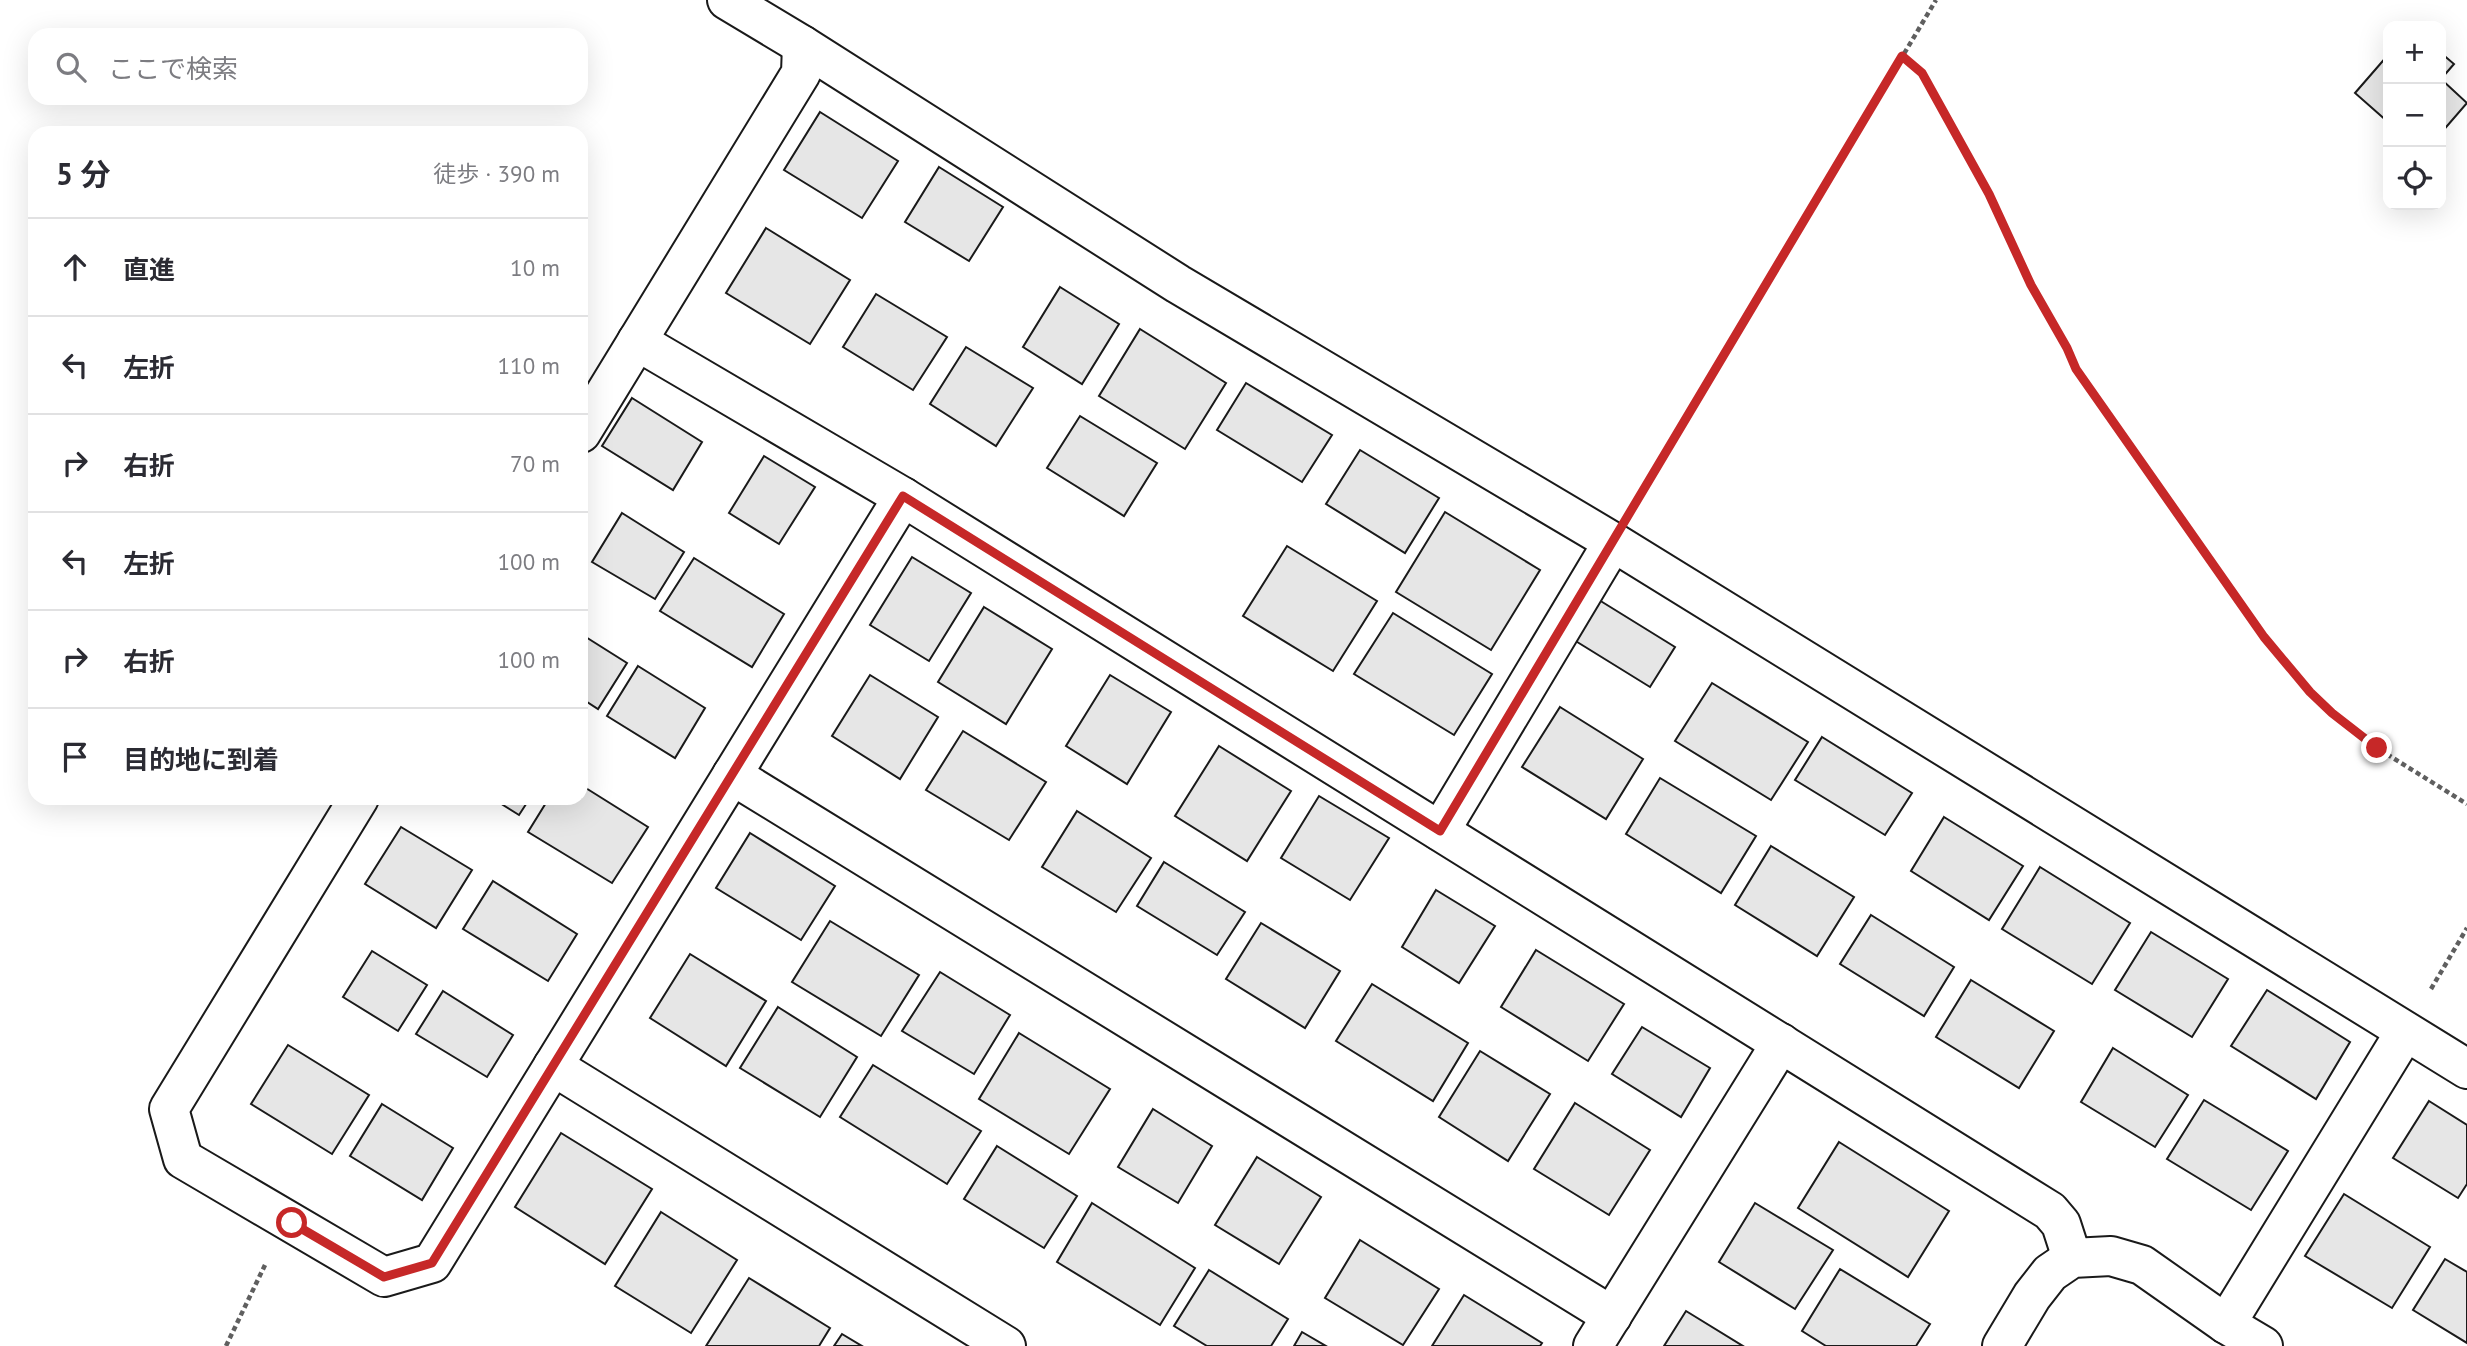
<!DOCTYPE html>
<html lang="ja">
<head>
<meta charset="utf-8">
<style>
	:root { --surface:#fff; --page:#f7f7f7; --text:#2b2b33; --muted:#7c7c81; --line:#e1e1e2 }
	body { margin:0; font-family:"PT Sans","Noto Sans JP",sans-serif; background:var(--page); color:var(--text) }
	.controls { position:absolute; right:21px; top:21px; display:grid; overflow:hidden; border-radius:14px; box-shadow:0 7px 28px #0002 }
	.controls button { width:63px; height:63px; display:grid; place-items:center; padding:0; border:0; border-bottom:2px solid var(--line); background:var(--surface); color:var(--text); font:35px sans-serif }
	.stop { position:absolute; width:21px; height:21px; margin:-16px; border:5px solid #c62828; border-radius:50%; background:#fff }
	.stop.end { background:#c62828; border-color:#fff; box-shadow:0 2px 7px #0008 }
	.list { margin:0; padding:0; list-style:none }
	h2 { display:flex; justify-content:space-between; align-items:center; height:91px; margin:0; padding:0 28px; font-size:30px }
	h2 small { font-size:23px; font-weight:400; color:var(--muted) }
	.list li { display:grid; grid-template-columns:46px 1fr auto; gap:21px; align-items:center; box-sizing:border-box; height:98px; padding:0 28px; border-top:2px solid var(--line) }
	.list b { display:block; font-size:26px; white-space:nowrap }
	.list em { font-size:23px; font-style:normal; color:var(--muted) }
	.icon { flex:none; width:38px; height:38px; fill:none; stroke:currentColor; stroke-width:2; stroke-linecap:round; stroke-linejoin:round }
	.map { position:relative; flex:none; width:2467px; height:1346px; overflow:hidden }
	.search { position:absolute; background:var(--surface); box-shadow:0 7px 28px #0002; left:28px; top:28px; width:560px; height:77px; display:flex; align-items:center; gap:18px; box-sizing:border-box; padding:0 24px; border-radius:21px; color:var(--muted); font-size:26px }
	.panel { position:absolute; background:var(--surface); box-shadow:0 7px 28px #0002; left:28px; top:126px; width:560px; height:679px; border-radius:21px }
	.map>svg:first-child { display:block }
</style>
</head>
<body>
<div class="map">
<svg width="2467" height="1346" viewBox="0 0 2467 1346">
	<rect width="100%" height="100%" fill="#fff"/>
	<g fill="#e6e6e6" stroke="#1a1a1a" stroke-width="2">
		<polygon points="2441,53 2454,64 2441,79"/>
		<polygon points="2388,55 2388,122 2355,93"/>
		<polygon points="2441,79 2467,103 2441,133"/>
		<polygon points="820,112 898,161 862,218 784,170"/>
		<polygon points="939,167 1003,207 969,261 905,222"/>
		<polygon points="766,228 850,280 810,344 726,293"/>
		<polygon points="1060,287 1119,324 1082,384 1023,347"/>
		<polygon points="876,294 947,337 913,390 843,347"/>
		<polygon points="1140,329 1226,383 1185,449 1099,396"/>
		<polygon points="966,347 1033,388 996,446 930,404"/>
		<polygon points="1246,383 1332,435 1302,482 1217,430"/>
		<polygon points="632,398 702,442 673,490 602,446"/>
		<polygon points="1080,416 1157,463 1124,516 1047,468"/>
		<polygon points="1360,450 1439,498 1405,553 1326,504"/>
		<polygon points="764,456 815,487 779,544 729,513"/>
		<polygon points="1445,512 1540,570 1491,650 1396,592"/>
		<polygon points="622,513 684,552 655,599 592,562"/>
		<polygon points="1287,546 1377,601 1333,671 1243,616"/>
		<polygon points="912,557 971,593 929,661 870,625"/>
		<polygon points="694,558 784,614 752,667 660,611"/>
		<polygon points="1599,600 1675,647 1650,687 1574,640"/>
		<polygon points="984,607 1052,649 1006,724 938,682"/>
		<polygon points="1393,613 1492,674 1454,735 1354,674"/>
		<polygon points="581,634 627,663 598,709 581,698"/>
		<polygon points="638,666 705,708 675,758 607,716"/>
		<polygon points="870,675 938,717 900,779 832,736"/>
		<polygon points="1110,675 1171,712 1127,784 1066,746"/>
		<polygon points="1712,683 1808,742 1771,800 1675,741"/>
		<polygon points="1560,707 1643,759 1606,819 1522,767"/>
		<polygon points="963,731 1046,782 1009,840 926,790"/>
		<polygon points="1822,737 1912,793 1885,835 1795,780"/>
		<polygon points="1219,746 1291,791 1247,861 1175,816"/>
		<polygon points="1660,778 1756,836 1721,893 1626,834"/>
		<polygon points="581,785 648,827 612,883 528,832 549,798 581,798"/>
		<polygon points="1319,796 1389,838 1350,900 1281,858"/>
		<polygon points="492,798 530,798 519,815"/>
		<polygon points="1077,811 1151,858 1116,912 1042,867"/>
		<polygon points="1944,817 2023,866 1989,920 1911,871"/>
		<polygon points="401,827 472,870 436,928 365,884"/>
		<polygon points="750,833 835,886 801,940 716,888"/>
		<polygon points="1771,846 1854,897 1817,956 1735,905"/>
		<polygon points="1164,862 1245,912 1217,955 1137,906"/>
		<polygon points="2040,867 2130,923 2092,984 2002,929"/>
		<polygon points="493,881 577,934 548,981 463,929"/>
		<polygon points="1436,890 1495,926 1459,983 1402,947"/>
		<polygon points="1871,915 1954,967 1924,1016 1840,964"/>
		<polygon points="830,921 919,975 881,1036 792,982"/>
		<polygon points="1261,923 1340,971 1305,1028 1226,979"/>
		<polygon points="2151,932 2228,979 2192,1037 2115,990"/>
		<polygon points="1536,950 1624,1004 1588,1061 1501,1007"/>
		<polygon points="372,951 427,985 398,1031 343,997"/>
		<polygon points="690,954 766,1001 726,1066 650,1018"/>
		<polygon points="940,972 1010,1015 974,1074 902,1031"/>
		<polygon points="1971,980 2054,1031 2019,1088 1936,1037"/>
		<polygon points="1372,984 1468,1043 1433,1101 1336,1041"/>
		<polygon points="2267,990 2350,1042 2316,1099 2231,1046"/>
		<polygon points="443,991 513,1035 487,1077 416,1034"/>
		<polygon points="778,1007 857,1057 820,1117 740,1068"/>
		<polygon points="1642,1027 1710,1068 1681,1117 1612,1074"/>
		<polygon points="1019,1033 1110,1089 1069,1154 979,1099"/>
		<polygon points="288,1045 369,1095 332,1154 251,1104"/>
		<polygon points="2113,1048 2188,1095 2155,1147 2081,1102"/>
		<polygon points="1480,1051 1550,1094 1508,1161 1439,1117"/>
		<polygon points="873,1065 981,1131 947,1184 840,1117"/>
		<polygon points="2204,1100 2288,1151 2251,1210 2167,1159"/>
		<polygon points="2429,1101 2467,1125 2467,1184 2458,1198 2393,1158"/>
		<polygon points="1575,1103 1650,1150 1609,1215 1534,1169"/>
		<polygon points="382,1104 453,1148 422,1200 350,1156"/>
		<polygon points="1153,1109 1212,1146 1178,1203 1118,1167"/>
		<polygon points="561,1133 652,1189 605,1264 515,1207"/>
		<polygon points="1839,1142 1949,1211 1908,1277 1798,1208"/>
		<polygon points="997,1146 1077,1196 1044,1248 964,1199"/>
		<polygon points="1257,1157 1321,1197 1279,1264 1215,1225"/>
		<polygon points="2344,1194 2430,1247 2392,1308 2305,1256"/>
		<polygon points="1092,1203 1195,1268 1160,1325 1057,1262"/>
		<polygon points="1755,1203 1833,1250 1795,1309 1719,1262"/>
		<polygon points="661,1212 737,1260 691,1333 615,1286"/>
		<polygon points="1360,1240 1439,1289 1403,1345 1325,1298"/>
		<polygon points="2445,1259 2467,1272 2467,1343 2413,1310"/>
		<polygon points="1840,1269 1930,1324 1916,1346 1826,1346 1802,1331"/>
		<polygon points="1209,1270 1288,1319 1271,1346 1207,1346 1174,1326"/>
		<polygon points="749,1278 830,1328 819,1346 706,1346"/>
		<polygon points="1464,1295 1542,1343 1540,1346 1432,1346"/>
		<polygon points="1686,1311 1743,1346 1664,1346"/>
		<polygon points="1302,1332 1326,1346 1294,1346"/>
		<polygon points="842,1334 862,1346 834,1346"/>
	</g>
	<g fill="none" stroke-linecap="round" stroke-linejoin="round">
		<defs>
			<g id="minor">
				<polyline points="727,0 802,45"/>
				<polyline points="637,341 903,497 2050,1211 2061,1224 2072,1258"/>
				<polyline points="581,433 801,73 802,45 1178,284 1613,542 2467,1069"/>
				<polyline points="732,775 1612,1316"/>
				<polyline points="359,798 169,1109 183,1159 384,1277 432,1263 903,497"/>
				<polyline points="1440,831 1613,542"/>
				<polyline points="553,1066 1006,1346"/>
				<polyline points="2226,1324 2405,1032"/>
				<polyline points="1593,1346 1781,1043"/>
				<polyline points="2002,1346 2032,1296 2050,1273 2072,1258 2111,1256 2142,1265 2226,1324 2263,1346"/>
			</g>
		</defs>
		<use href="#minor" stroke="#1a1a1a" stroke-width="42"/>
		<g stroke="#5f5f5f" stroke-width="4.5" stroke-dasharray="5 3.5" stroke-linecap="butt">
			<polyline points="1902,56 1922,73 1989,194 2031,285 2067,348 2076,369 2264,637 2310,692 2332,713 2377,748 2467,804"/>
			<polyline points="1639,499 1936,0"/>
			<polyline points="2431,989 2467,928"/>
			<polyline points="226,1346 265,1265"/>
		</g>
		<use href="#minor" stroke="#fff" stroke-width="38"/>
	</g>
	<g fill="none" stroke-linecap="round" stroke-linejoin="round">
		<polyline stroke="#c62828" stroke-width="9" points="292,1223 384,1277 432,1263 903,496 1440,831 1902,56 1922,73 1989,194 2031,285 2067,348 2076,369 2264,637 2310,692 2332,713 2377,748"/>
	</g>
</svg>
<div class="controls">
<button>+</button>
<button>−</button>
<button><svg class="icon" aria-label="locate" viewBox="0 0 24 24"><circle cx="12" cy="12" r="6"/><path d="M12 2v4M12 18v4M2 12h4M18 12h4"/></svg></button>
</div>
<div class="stop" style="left:292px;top:1223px"></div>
<div class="stop end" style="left:2377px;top:748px"></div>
<div class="search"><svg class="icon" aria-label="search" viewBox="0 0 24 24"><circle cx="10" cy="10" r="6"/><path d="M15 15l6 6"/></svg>ここで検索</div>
<section class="panel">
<h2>5 分<small>徒歩 · 390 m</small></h2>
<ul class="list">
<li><svg class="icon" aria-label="ahead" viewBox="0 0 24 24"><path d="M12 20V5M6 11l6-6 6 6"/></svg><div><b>直進</b></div><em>10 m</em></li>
<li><svg class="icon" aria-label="left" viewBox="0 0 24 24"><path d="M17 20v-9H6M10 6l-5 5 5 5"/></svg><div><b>左折</b></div><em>110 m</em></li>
<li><svg class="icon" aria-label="right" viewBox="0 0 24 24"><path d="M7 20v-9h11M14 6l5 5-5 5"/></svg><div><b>右折</b></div><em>70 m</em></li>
<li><svg class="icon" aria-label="left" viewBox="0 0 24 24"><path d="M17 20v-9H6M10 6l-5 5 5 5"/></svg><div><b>左折</b></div><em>100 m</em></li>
<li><svg class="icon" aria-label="right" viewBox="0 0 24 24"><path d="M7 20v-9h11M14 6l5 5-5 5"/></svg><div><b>右折</b></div><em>100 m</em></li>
<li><svg class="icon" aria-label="arrive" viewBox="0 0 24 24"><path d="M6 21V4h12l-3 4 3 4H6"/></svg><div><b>目的地に到着</b></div></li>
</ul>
</section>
</div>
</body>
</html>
